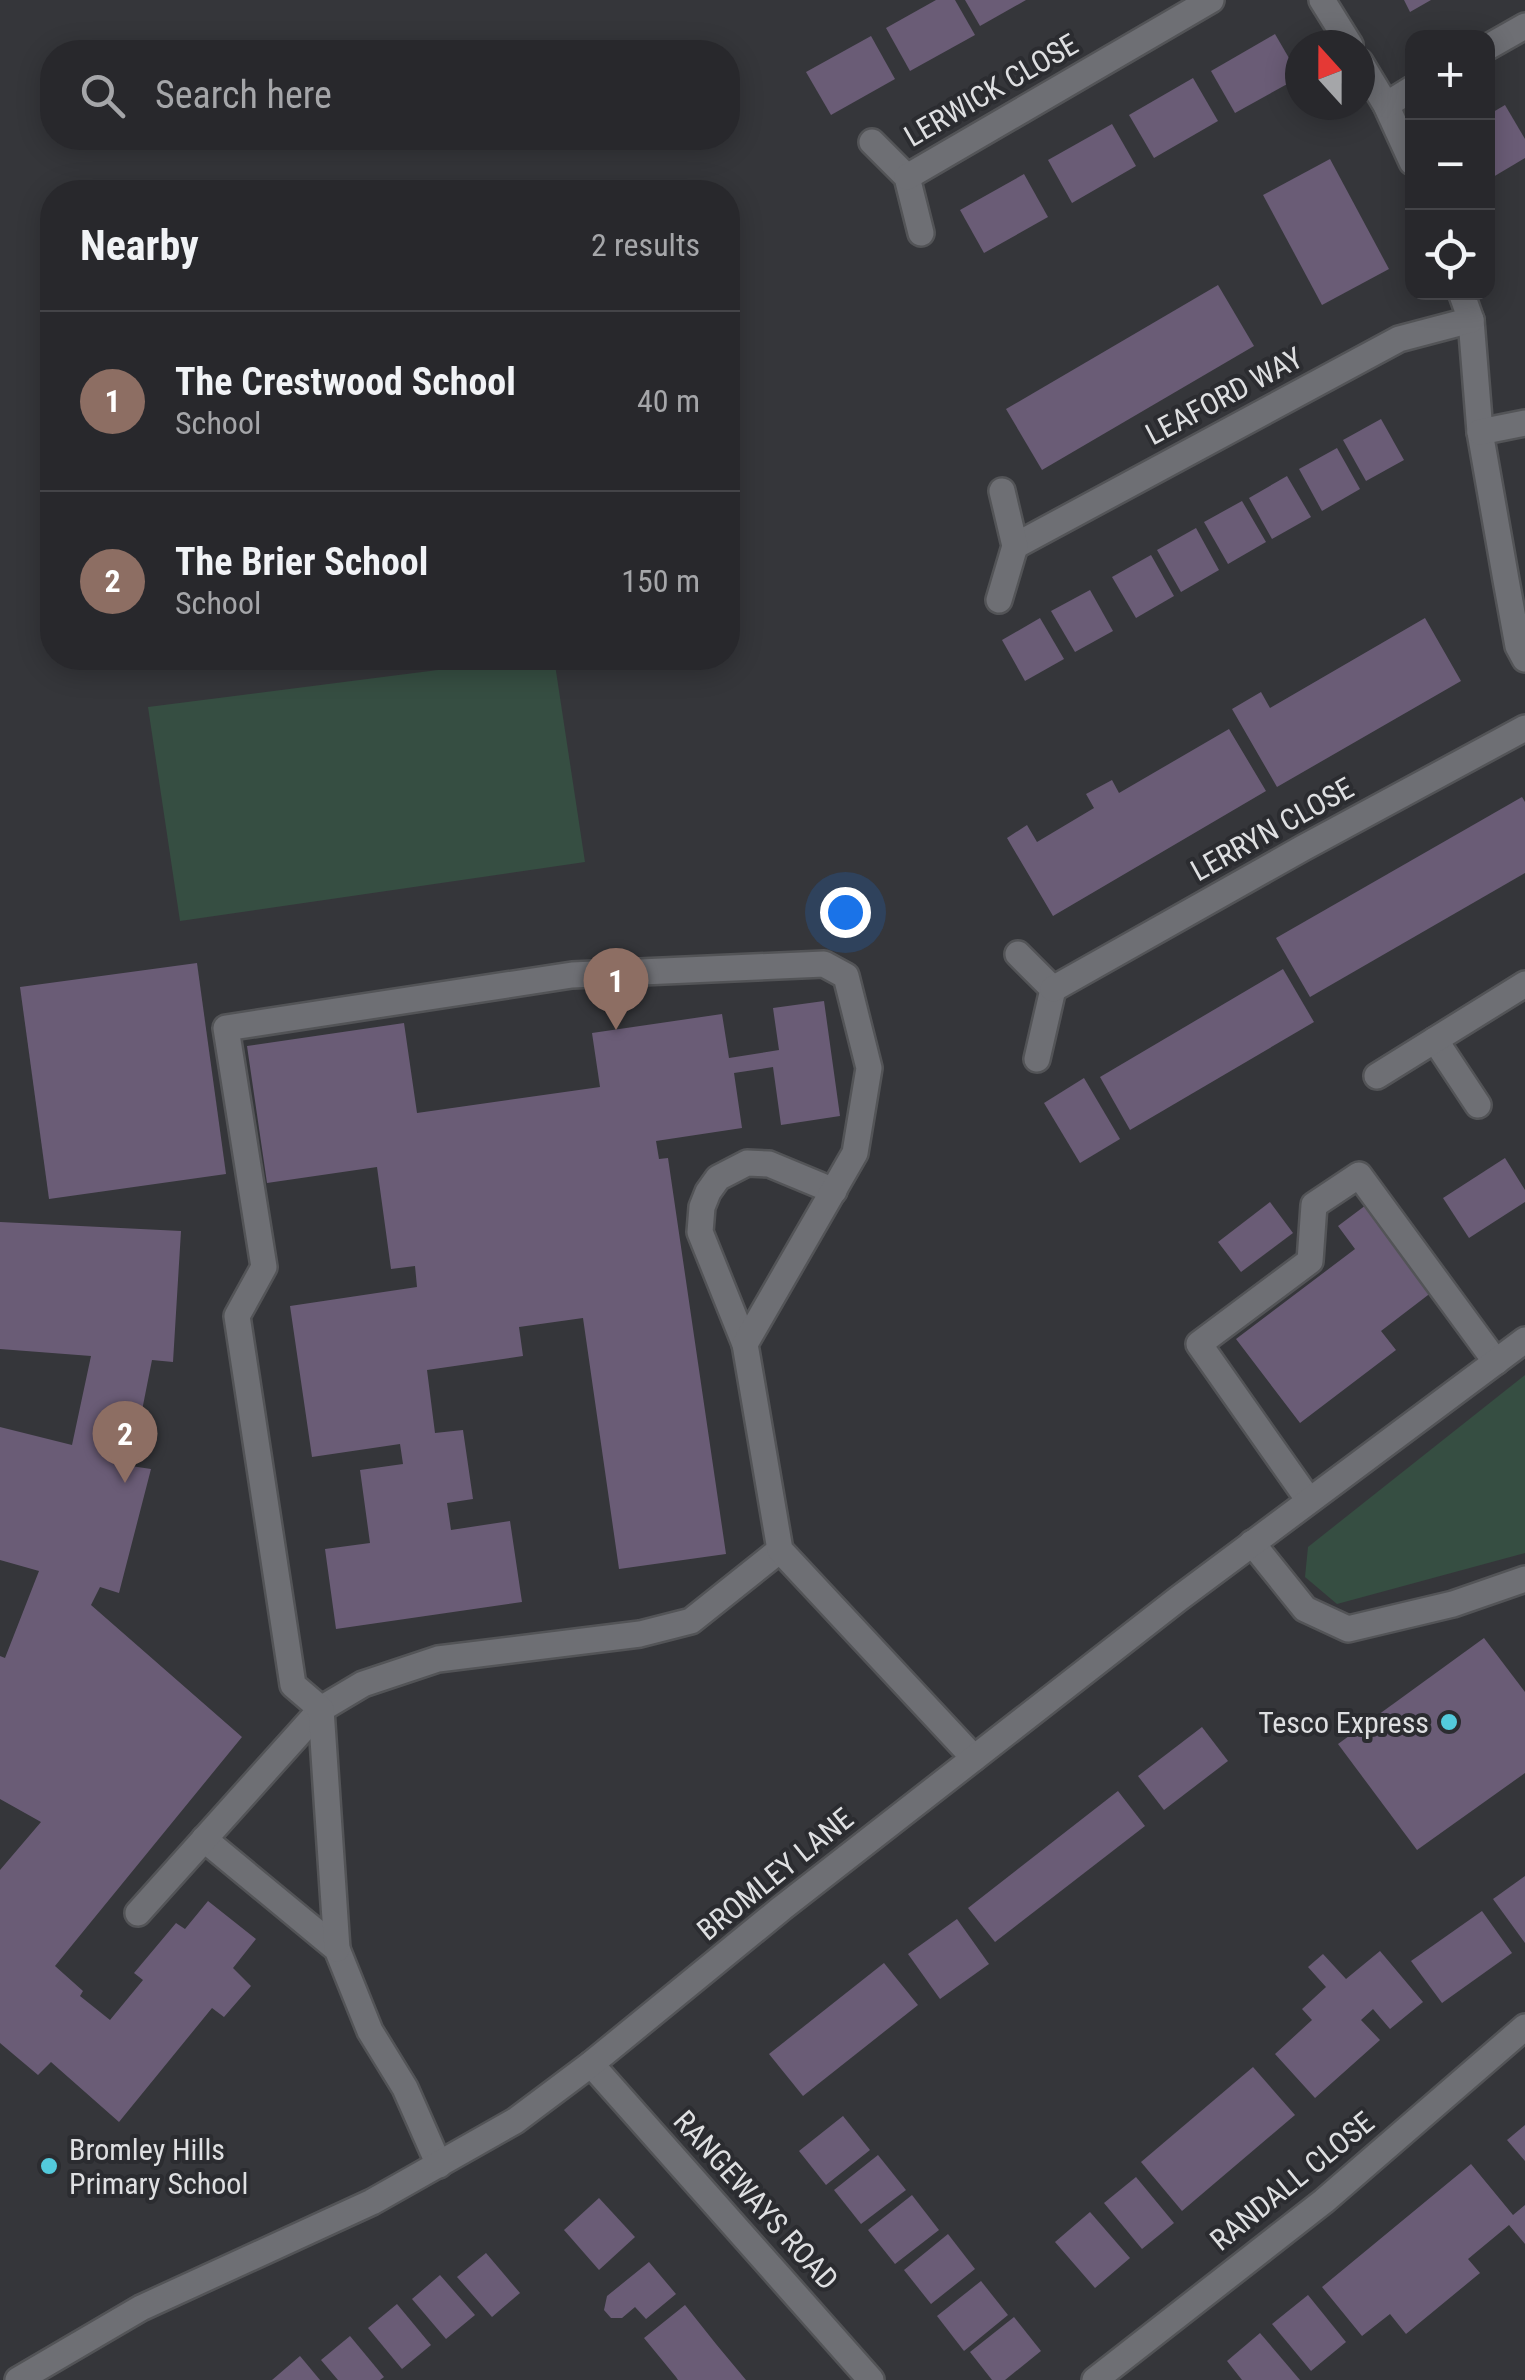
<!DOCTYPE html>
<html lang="en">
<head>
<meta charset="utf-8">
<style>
	:root { --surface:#28282c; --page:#343438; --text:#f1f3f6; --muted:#a5a6a9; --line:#444448; --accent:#95b2f1 }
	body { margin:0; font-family:"Roboto Condensed",sans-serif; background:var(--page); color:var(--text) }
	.controls { position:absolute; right:30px; top:30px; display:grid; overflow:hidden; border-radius:20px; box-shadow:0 5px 25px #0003 }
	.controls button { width:90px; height:90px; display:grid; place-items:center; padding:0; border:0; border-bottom:2px solid var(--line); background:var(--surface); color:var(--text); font:50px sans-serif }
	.compass { position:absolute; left:1285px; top:30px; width:90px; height:90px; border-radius:50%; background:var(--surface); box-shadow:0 5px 25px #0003; rotate:339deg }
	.you { position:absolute; left:845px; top:912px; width:35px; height:35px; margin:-25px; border:8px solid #fff; border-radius:50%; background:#1a73e8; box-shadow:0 0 0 15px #1a73e833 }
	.badge { display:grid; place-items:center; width:65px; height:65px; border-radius:50%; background:var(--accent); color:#fff; font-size:32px; font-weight:700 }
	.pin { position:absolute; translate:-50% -82px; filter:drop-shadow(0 2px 5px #0008) }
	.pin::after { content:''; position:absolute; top:52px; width:35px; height:30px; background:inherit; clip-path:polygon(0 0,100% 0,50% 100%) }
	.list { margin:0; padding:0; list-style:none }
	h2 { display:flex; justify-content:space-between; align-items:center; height:130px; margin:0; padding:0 40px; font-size:42px }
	h2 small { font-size:32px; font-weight:400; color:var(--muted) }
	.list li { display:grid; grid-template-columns:65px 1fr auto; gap:30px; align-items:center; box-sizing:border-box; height:180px; padding:0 40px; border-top:2px solid var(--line) }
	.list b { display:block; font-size:38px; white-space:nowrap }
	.list p { margin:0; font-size:32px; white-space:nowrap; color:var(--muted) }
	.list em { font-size:32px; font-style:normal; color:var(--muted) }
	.icon { flex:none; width:55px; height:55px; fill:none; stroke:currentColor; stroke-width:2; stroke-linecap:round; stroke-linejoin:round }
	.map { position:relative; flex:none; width:1525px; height:2380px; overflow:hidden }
	.search { position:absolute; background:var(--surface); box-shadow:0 5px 25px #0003; left:40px; top:40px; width:700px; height:110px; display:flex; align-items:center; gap:25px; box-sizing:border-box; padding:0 35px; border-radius:40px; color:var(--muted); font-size:38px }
	.panel { position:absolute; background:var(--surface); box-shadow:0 5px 25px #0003; left:40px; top:180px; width:700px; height:490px; border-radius:40px }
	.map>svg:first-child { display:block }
</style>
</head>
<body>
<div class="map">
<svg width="1525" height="2380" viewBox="0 0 1525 2380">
	<rect width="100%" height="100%" fill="#35363a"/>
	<g fill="#364e42">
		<polygon points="532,658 554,658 585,862 180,921 148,707"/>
		<polygon points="1525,1375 1525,1553 1337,1604 1305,1577 1308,1547"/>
	</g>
	<g fill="#6a5c76">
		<polygon points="936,0 955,0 975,35 910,71 886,28"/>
		<polygon points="965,0 1026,0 980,26"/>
		<polygon points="1404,0 1431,0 1410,12"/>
		<polygon points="1275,34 1300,77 1235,113 1211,71"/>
		<polygon points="871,36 895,79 831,115 806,72"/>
		<polygon points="1193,78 1218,121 1154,158 1129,115"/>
		<polygon points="1505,105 1525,139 1525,158 1488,180 1488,115"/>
		<polygon points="1112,124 1136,166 1072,203 1048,160"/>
		<polygon points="1330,159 1389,269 1322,305 1263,195"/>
		<polygon points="1024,174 1048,217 984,253 960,210"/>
		<polygon points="1218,285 1254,346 1042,470 1006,409"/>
		<polygon points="1381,419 1404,460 1366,481 1343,440"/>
		<polygon points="1337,448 1360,489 1322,511 1299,469"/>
		<polygon points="1287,476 1311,517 1272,539 1249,498"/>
		<polygon points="1242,501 1266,542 1228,564 1204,522"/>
		<polygon points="1196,528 1219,570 1181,592 1157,550"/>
		<polygon points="1151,555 1174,596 1136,618 1112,577"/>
		<polygon points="1090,590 1113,631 1075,652 1051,611"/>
		<polygon points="1040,618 1064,659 1025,681 1002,640"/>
		<polygon points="1425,618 1461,681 1277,787 1232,709 1261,692 1270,708"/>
		<polygon points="1229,729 1266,791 1053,916 1007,838 1027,825 1037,842 1094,808 1086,794 1112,780 1119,793"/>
		<polygon points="1522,797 1525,802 1525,873 1310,997 1276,938"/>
		<polygon points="197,963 226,1174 49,1199 20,987"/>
		<polygon points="1283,969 1314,1022 1130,1130 1100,1077"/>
		<polygon points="824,1001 840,1116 781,1125 773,1067 734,1073 742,1128 656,1141 659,1159 668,1158 726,1554 619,1569 583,1318 519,1327 523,1356 427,1370 435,1433 463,1430 473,1499 447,1503 451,1530 510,1521 522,1602 336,1629 325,1549 370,1543 360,1470 403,1464 400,1444 312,1457 290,1306 417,1287 415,1266 391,1269 377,1167 267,1183 247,1046 404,1023 417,1113 600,1087 592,1033 722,1014 729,1058 779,1050 773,1008"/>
		<polygon points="1084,1078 1120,1139 1080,1163 1044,1103"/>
		<polygon points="1505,1158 1525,1190 1525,1202 1469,1238 1443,1198"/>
		<polygon points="1270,1202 1293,1233 1241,1272 1218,1242"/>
		<polygon points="1366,1205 1432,1292 1381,1331 1396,1350 1300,1423 1236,1339 1355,1249 1338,1226"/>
		<polygon points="0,1222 181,1231 173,1362 152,1360 131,1466 151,1469 119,1593 100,1587 91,1605 242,1737 55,1966 83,1991 80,1996 110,2020 143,1980 134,1973 176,1923 185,1929 208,1901 256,1939 233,1968 251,1986 224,2017 212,2008 119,2122 51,2062 38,2075 0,2043 0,1870 41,1822 0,1799 0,1656 5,1658 39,1571 0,1560 0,1427 72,1445 91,1356 0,1349"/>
		<polygon points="1484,1638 1525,1692 1525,1773 1417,1850 1338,1744"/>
		<polygon points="1202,1727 1228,1761 1164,1810 1138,1776"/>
		<polygon points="1118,1791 1145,1826 995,1942 968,1908"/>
		<polygon points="1525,1876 1525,1943 1493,1899"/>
		<polygon points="1482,1911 1512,1953 1442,2003 1411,1961"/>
		<polygon points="957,1919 989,1964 940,1999 908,1954"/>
		<polygon points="1380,1951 1423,2002 1390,2029 1373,2009 1361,2020 1380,2040 1315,2098 1275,2054 1312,2020 1302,2009 1326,1987 1308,1967 1323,1954 1346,1979"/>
		<polygon points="884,1963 918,2005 803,2096 769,2054"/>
		<polygon points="1253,2067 1295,2115 1182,2211 1141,2162"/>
		<polygon points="843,2116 870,2150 826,2185 799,2151"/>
		<polygon points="1525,2125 1525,2161 1507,2140"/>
		<polygon points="878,2155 906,2190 861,2224 834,2190"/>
		<polygon points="1471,2164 1513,2215 1525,2205 1525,2244 1509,2225 1468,2259 1480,2273 1406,2334 1390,2314 1362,2336 1322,2287"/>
		<polygon points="1136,2177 1174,2223 1142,2249 1104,2203"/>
		<polygon points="912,2195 939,2230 895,2264 868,2230"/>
		<polygon points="599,2198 635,2237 599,2270 564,2230"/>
		<polygon points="1090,2212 1130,2258 1095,2288 1055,2242"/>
		<polygon points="948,2234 975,2269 931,2304 904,2270"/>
		<polygon points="486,2253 520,2293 492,2317 457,2277"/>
		<polygon points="649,2262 676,2294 646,2319 635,2307 622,2318 611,2318 604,2310 607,2296"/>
		<polygon points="440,2275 475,2315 446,2339 412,2299"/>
		<polygon points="981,2281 1008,2315 964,2351 937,2316"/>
		<polygon points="1308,2295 1346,2342 1311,2371 1272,2324"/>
		<polygon points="397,2304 431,2345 402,2369 368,2328"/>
		<polygon points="685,2305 716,2344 746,2380 678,2380 676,2377 644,2338"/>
		<polygon points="1014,2317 1041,2351 1005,2380 992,2380 970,2352"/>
		<polygon points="1260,2333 1300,2380 1242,2380 1227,2361"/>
		<polygon points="350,2336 384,2377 380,2380 338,2380 321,2360"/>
		<polygon points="300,2356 320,2380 272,2380"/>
	</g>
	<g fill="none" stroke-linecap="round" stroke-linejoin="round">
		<defs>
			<g id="minor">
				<polyline points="1322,0 1350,45"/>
				<polyline points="1488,47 1525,26"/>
				<polyline points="1360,62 1386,105 1412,162"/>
				<polyline points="1386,105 1412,89"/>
				<polyline points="872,142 907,177 921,233"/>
				<polyline points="907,177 1211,0"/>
				<polyline points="1461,292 1471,320 1480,432 1506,580 1518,646 1525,659"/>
				<polyline points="1480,432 1525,423"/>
				<polyline points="1015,546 1399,339 1471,320"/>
				<polyline points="999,600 1015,546 1002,491"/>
				<polyline points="1018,954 1053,989 1037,1059"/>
				<polyline points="1053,989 1303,848 1525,728"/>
				<polyline points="1435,1040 1478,1105"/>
				<polyline points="1377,1076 1525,984"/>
				<polyline points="745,1344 700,1232 702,1207 708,1192 718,1178 747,1163 769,1164 834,1191"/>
				<polyline points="1308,1499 1199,1344 1310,1261 1314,1205 1359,1175 1496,1362"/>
				<polyline points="1252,1543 1305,1609 1348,1629 1453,1604 1525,1579"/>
				<polyline points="204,1839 337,1949 370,2031 405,2088 439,2165"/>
				<polyline points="138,1913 321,1709 363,1684 438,1659 640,1634 691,1621 780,1550"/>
				<polyline points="337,1949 321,1709 293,1685 237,1316 264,1267 226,1028 572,975 824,964 846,976 869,1068 855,1153 745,1344 780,1550 974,1758"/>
				<polyline points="591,2064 871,2380"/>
				<polyline points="18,2380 141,2308 372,2202 515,2121 591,2064 782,1908 1178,1599 1525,1340"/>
				<polyline points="1095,2380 1324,2201 1525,2027"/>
			</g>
		</defs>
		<use href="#minor" stroke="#535457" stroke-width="30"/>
		<use href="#minor" stroke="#6e6f74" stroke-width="25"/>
	</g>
	<g fill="#53cadc" stroke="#2b2c30" stroke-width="4">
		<circle cx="1449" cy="1722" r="10"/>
		<circle cx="49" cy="2166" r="10"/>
	</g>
	<g text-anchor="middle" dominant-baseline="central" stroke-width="8" stroke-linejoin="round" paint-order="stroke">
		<g font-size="30" fill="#dedfe1" stroke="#2b2c30">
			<text transform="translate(991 90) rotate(-30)">LERWICK CLOSE</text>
			<text transform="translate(1224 396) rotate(-28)">LEAFORD WAY</text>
			<text transform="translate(1272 829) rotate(-29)">LERRYN CLOSE</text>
			<text transform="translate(775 1874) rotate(-39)">BROMLEY LANE</text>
			<text transform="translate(1292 2181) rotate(-39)">RANDALL CLOSE</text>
			<text transform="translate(756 2200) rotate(48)">RANGEWAYS ROAD</text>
		</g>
		<g font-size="30" fill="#dedfe1" stroke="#2b2c30" text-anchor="end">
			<text x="1429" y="1722">Tesco Express</text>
			<text x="69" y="2149" text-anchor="start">Bromley Hills<tspan x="69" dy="34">Primary School</tspan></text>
		</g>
	</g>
</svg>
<div class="controls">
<button>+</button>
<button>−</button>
<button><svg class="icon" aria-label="locate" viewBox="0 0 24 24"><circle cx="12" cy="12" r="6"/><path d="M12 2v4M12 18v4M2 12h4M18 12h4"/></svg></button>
</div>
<svg class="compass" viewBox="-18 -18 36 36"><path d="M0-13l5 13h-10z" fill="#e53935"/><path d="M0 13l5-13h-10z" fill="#a5a6a9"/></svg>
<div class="you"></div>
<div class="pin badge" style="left:616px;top:1030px;background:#8d6e63">1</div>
<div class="pin badge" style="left:125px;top:1483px;background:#8d6e63">2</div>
<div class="search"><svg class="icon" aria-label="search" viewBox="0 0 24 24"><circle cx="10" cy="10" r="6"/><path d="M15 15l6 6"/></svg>Search here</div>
<section class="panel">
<h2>Nearby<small>2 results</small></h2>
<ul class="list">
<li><span class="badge" style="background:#8d6e63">1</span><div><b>The Crestwood School</b><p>School</p></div><em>40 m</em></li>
<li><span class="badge" style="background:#8d6e63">2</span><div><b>The Brier School</b><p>School</p></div><em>150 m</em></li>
</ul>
</section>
</div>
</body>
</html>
